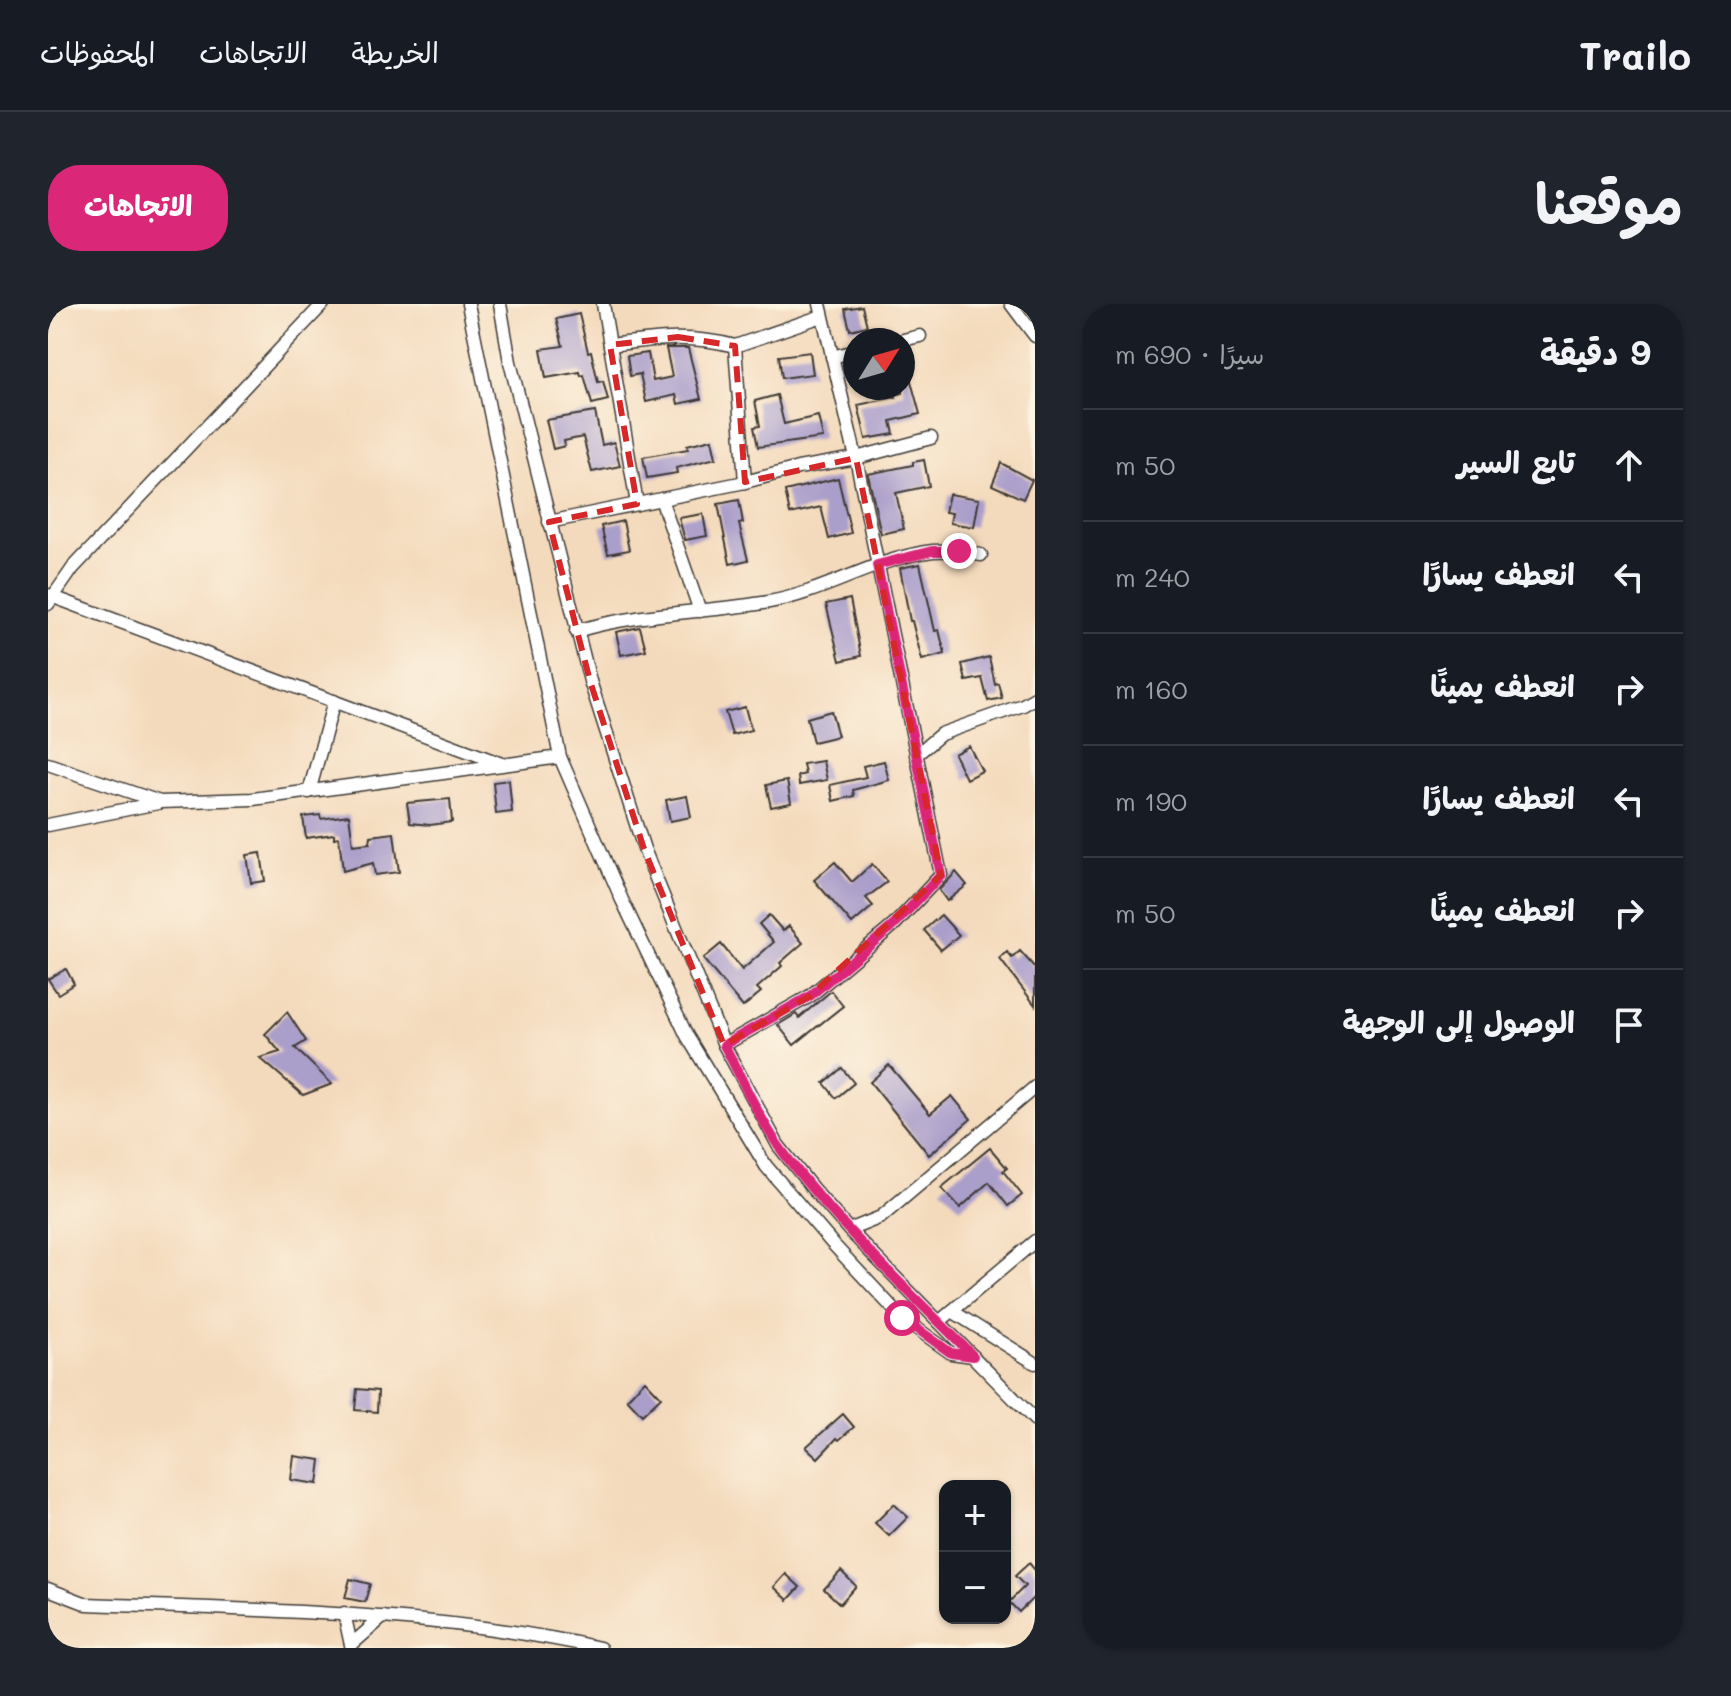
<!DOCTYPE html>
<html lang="ar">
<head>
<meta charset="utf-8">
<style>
	:root { --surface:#171b24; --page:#20242c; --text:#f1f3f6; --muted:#9ea1a6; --line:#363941; --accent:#db2777 }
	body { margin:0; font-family:Mali,"Playpen Sans Arabic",sans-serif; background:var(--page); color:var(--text); direction:rtl }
	.controls { position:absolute; right:24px; bottom:24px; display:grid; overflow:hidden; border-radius:16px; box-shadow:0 2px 6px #0004 }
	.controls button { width:72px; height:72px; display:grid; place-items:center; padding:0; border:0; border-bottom:2px solid var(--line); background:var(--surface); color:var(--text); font:40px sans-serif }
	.compass { position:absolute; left:795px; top:24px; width:72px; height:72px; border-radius:50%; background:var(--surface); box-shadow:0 2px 6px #0004; rotate:53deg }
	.stop { position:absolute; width:24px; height:24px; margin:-18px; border:6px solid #db2777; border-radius:50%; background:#fff }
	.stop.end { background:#db2777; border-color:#fff; box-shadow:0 2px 8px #0008 }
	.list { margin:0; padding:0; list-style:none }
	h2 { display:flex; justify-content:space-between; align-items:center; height:104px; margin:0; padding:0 32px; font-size:34px }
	h2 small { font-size:26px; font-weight:400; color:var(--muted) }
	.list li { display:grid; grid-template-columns:52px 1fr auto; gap:24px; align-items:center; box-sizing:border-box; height:112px; padding:0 32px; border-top:2px solid var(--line) }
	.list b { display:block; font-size:30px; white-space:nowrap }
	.list em { font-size:26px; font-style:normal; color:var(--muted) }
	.icon { flex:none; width:44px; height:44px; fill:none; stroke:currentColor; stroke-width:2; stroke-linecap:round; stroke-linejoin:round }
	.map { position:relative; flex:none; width:987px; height:1344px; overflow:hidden; direction:ltr; border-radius:32px }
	header { display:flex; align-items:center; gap:48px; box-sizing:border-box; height:112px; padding:0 40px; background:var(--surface); border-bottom:2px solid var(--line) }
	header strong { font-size:38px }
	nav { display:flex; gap:44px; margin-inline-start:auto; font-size:28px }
	.intro { display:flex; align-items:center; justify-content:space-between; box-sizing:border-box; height:192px; padding:0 48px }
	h1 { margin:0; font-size:56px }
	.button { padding:20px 36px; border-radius:32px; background:var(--accent); color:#fff; font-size:28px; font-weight:700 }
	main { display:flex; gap:48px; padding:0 48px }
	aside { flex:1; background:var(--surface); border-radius:32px; box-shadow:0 2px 6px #0004 }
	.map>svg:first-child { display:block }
</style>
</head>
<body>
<header>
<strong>Trailo</strong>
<nav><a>الخريطة</a><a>الاتجاهات</a><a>المحفوظات</a></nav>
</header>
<div class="intro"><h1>موقعنا</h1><a class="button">الاتجاهات</a></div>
<main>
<aside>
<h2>9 دقيقة<small>سيرًا · 690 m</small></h2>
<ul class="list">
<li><svg class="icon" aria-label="ahead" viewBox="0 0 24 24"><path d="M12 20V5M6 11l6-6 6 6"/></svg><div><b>تابع السير</b></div><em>50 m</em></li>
<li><svg class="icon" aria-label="left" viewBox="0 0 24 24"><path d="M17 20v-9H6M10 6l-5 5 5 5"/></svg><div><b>انعطف يسارًا</b></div><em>240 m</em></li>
<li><svg class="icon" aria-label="right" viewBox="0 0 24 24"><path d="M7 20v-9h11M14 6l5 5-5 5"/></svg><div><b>انعطف يمينًا</b></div><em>160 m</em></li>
<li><svg class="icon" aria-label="left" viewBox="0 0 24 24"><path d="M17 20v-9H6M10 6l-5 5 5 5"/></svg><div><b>انعطف يسارًا</b></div><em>190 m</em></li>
<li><svg class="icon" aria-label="right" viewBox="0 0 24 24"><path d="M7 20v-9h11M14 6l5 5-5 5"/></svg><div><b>انعطف يمينًا</b></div><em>50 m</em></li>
<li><svg class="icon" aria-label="arrive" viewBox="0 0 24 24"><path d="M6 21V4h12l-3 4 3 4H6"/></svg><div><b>الوصول إلى الوجهة</b></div></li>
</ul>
</aside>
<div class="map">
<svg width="987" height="1344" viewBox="0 0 987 1344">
	<rect width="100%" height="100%" fill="#fcf5e5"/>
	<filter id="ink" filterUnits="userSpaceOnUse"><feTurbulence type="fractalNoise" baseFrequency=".0125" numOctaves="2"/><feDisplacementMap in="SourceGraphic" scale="16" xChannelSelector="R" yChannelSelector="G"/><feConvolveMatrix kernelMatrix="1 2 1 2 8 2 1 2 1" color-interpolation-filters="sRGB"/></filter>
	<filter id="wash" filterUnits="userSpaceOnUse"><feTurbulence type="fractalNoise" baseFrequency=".006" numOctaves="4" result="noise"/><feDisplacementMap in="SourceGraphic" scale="32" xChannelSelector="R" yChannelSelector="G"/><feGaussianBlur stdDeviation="1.8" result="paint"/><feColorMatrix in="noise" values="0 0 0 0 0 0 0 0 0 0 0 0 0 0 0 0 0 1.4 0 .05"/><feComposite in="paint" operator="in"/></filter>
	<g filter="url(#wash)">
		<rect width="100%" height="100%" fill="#f4dabc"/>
		<g id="blocks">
			<g fill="#aa9eca">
				<polygon points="814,2 819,22 802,26 797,5"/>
				<polygon points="531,10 540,48 543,47 550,78 555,77 560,96 544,100 536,71 533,72 532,68 498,74 493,45 515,42 508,15"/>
				<polygon points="618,44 640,44 653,95 630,100 628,91 598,98 592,70 582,72 579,52 600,49 605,77 624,73"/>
				<polygon points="762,48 765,70 734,74 731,52"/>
				<polygon points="858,59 872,110 843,117 846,130 818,135 810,101 848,93 847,91 855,89 855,60"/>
				<polygon points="729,91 736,120 770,112 775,134 710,143 706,123 712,122 707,97"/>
				<polygon points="547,108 554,141 566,138 572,162 544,168 535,133 516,137 517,142 505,145 498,116"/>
				<polygon points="664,135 668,154 628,164 629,169 599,174 595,153 640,145 639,141"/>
				<polygon points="876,156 881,182 848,189 856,225 833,230 820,170 865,161 865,158"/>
				<polygon points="953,159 984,176 975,195 944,181"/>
				<polygon points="790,174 803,229 781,235 773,203 742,210 737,187"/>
				<polygon points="901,190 931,195 926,223 902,219 904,209 897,208"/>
				<polygon points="691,196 695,219 691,220 700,256 682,260 670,200"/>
				<polygon points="655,210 659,232 637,236 631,214"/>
				<polygon points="575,217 581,246 560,250 553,222"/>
				<polygon points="872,260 887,327 891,326 897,350 874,356 864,317 862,317 852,264"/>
				<polygon points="802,295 813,352 792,357 778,300"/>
				<polygon points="592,323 598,346 573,351 568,328"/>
				<polygon points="941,353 947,380 950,379 954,394 940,397 934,374 918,377 914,360"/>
				<polygon points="697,403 703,426 684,431 677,408"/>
				<polygon points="783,407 790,432 765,438 759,414"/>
				<polygon points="921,442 934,467 918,475 906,450"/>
				<polygon points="775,457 779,476 751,481 750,472 757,470 755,460"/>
				<polygon points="836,457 841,476 805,486 806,492 785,497 782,481 818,473 815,462"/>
				<polygon points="461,476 464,508 448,510 445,478"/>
				<polygon points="739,477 743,499 723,503 718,481"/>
				<polygon points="639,492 643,513 622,517 618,496"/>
				<polygon points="402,495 404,518 382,521 362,519 359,499"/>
				<polygon points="272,511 273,515 301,511 305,541 322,539 323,532 346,529 351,568 327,571 325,559 295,567 291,533 286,534 286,530 258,534 255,513"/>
				<polygon points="213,549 217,577 203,579 199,551"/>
				<polygon points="787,558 804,578 824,560 839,578 818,594 825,602 804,620 766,576"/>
				<polygon points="908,568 919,581 899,597 891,586"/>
				<polygon points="721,611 735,627 741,622 755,639 732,659 734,662 709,684 713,688 695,703 655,655 673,640 694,666 726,638 711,620"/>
				<polygon points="893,611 911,631 893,646 876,626"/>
				<polygon points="972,647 987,664 987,701 952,655 959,648 964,654"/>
				<polygon points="18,665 26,680 10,690 0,675"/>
				<polygon points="783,687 795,702 746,741 730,721 748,710 751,714"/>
				<polygon points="239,708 258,737 247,744 284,780 255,791 212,754 232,748 217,730"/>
				<polygon points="841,761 882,810 904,792 923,815 881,851 822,778"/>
				<polygon points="794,764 806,779 788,794 776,779"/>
				<polygon points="942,844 959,864 955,867 974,891 960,902 941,878 912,904 893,884"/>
				<polygon points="597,1076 613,1093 594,1111 579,1095"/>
				<polygon points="309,1085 330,1087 329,1108 307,1106"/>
				<polygon points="795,1110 806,1123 791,1136 789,1134 770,1154 758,1143"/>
				<polygon points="246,1152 273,1156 270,1180 243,1176"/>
				<polygon points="846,1200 860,1213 841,1232 827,1219"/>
				<polygon points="981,1259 987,1266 987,1292 971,1308 961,1298 977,1282 967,1272"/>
				<polygon points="793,1267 808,1282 792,1300 776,1285"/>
				<polygon points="738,1270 752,1283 740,1296 726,1283"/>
				<polygon points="302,1275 322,1280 317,1298 297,1294"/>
			</g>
		</g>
	</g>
	<g filter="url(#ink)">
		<use href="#blocks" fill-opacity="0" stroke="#3c3834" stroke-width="2"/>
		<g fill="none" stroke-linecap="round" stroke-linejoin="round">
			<defs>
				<g id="minor">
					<polyline points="420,0 512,453 574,596 639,732 718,862 784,939 854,1014 903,1049 925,1052"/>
					<polyline points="452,0 462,58 542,377 596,545 676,741 730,841 765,885 801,926 987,1116"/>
					<polyline points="555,0 589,200"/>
					<polyline points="963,0 987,32"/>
					<polyline points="855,36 872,32"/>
					<path d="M562,41C608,35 642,30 687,42L697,178"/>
					<polyline points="687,42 774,12"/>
					<polyline points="784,53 807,47"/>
					<polyline points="613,195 652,307"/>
					<polyline points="501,218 697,178 750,164 808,154 883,134"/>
					<polyline points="0,291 454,460"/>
					<polyline points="0,300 25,264 275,0"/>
					<path d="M528,327C591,308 657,309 721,298C778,288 828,254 885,247C901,246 917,248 933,251"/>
					<polyline points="868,451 893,430 975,401 987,394"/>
					<polyline points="0,460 112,498 205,495 512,453"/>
					<polyline points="261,488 286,397"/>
					<polyline points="0,521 110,499"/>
					<polyline points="676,741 762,692 846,621 893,571 808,154 772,0"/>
					<polyline points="801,926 833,913 987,783"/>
					<polyline points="904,1007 987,1059"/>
					<polyline points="891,1018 987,937"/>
					<path d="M0,1285L39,1300C211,1306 384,1307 552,1344"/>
					<polyline points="296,1309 303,1341 335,1313"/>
				</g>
			</defs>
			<use href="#minor" stroke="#3c3834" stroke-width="15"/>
			<use href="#minor" stroke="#fff" stroke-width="12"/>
		</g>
	</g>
	<g fill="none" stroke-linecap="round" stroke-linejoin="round" filter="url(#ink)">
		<path stroke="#db2777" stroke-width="10" d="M854,1014L903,1049L925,1052C859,985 788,920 732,844C710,813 694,774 676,741L762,692L846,621L893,571L829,261L884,247H911"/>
	</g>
	<path fill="none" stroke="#d62828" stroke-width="6" stroke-dasharray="16 10" stroke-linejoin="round" d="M630,33L687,42L697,178L808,154L893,571L762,692L676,741L596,545L542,377L501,218L589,200L562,41Z"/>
</svg>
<div class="controls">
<button>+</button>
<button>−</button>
</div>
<svg class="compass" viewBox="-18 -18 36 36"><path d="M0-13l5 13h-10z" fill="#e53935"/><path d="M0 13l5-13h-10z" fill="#9ea1a6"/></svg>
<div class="stop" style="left:854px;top:1014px"></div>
<div class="stop end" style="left:911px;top:247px"></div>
</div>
</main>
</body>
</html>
